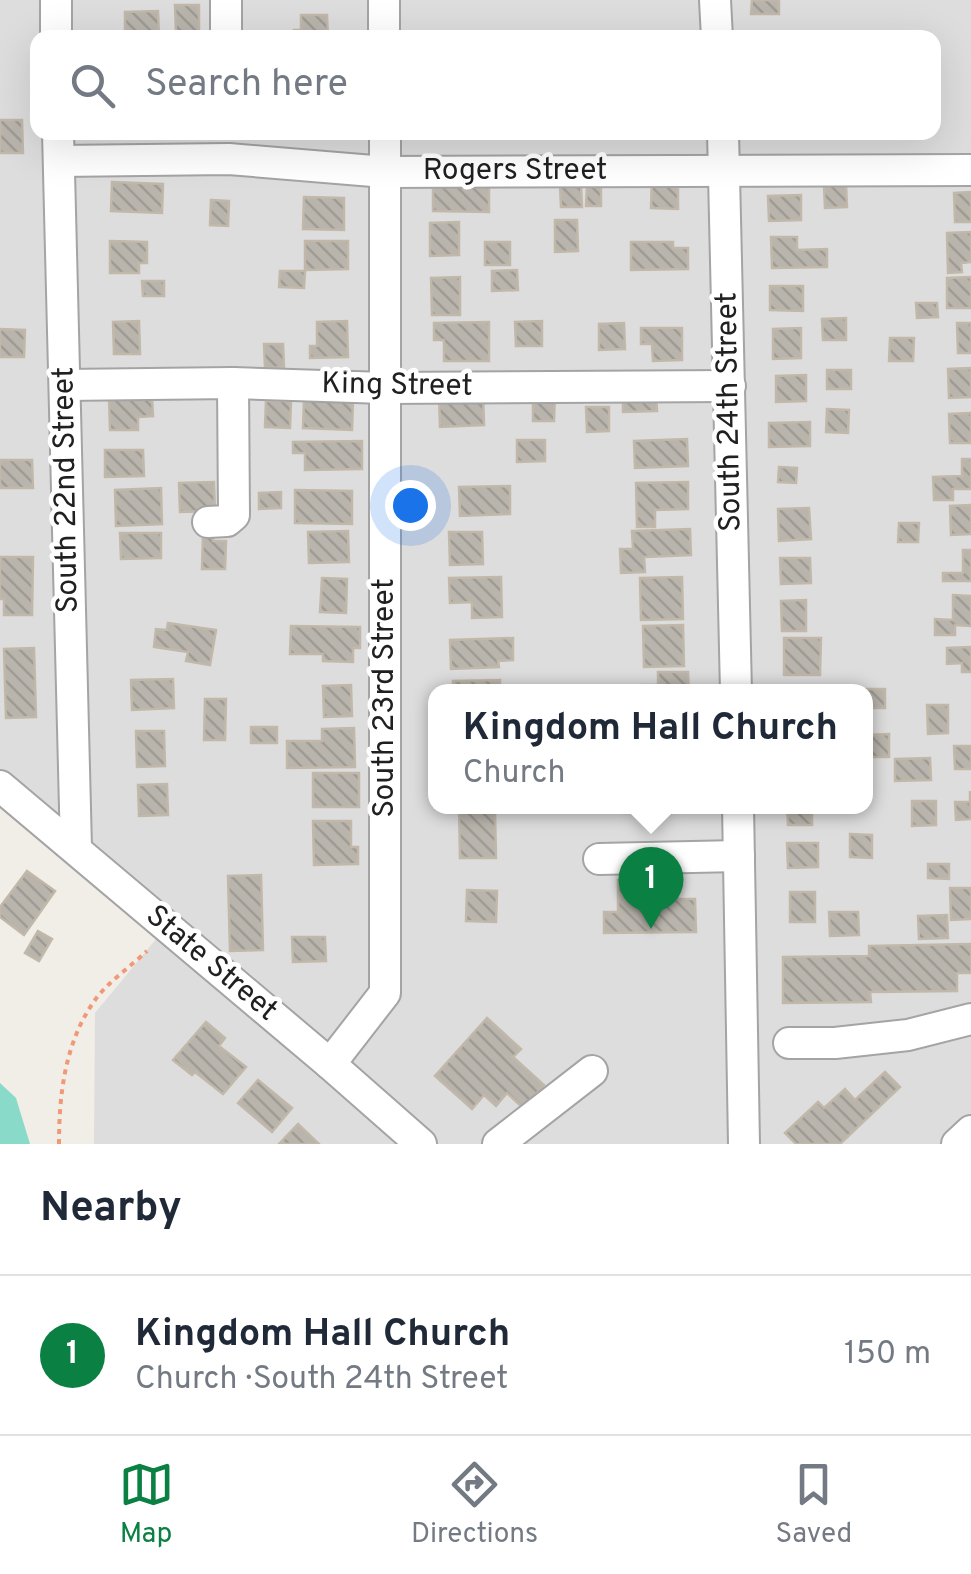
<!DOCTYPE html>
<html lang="en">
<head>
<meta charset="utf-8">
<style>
	:root { --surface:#fff; --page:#f2f2f3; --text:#1f2937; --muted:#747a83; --line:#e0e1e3; --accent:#0b8043 }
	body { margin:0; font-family:Overpass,sans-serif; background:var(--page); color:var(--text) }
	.you { position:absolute; left:410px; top:505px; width:35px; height:35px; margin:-25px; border:8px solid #fff; border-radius:50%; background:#1a73e8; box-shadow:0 0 0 15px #1a73e833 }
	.badge { display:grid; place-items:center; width:65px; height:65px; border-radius:50%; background:var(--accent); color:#fff; font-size:32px; font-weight:700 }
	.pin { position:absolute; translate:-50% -82px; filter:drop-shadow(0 2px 5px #0008) }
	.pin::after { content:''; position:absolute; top:52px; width:35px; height:30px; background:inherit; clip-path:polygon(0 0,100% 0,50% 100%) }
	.popup { position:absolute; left:428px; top:684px; width:445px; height:130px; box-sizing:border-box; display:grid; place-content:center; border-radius:20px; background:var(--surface); filter:drop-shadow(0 2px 8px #0005); font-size:32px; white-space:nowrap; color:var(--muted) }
	.popup b { font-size:38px; color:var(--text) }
	.popup::after { content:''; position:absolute; left:50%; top:100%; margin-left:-20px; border:20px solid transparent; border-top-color:var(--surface) }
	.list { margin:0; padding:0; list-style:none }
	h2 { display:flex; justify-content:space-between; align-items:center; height:130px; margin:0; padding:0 40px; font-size:42px }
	h2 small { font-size:32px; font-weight:400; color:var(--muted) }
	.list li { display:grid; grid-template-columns:65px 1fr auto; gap:30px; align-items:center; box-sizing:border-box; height:160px; padding:0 40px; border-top:2px solid var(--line) }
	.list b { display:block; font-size:38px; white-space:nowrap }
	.list p { margin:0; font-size:32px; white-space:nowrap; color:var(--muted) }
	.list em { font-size:32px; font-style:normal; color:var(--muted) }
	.icon { flex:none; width:55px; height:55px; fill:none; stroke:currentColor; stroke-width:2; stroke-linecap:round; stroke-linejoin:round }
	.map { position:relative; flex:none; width:971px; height:1144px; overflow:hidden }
	.search { position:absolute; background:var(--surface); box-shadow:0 10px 40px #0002; left:30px; right:30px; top:30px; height:110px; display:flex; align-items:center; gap:25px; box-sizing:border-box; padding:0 35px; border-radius:20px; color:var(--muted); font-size:38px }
	.sheet { height:290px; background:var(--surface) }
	nav { display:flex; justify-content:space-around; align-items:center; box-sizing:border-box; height:140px; border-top:2px solid var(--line); background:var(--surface); font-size:28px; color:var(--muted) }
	nav a { display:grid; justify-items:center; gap:5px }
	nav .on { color:var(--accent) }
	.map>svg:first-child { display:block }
</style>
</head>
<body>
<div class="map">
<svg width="971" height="1144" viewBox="0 0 971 1144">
	<defs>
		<pattern id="building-back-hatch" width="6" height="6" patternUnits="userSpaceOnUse" patternTransform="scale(2.5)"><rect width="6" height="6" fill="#b9b5ad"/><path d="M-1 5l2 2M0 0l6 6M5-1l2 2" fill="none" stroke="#9f9b95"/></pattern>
	</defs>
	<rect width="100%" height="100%" fill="#f0eee7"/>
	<path fill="#dedddd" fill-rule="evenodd" d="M0,0H971V1131L957,1144H94L95,1013L166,927L0,779ZM38,38H934V132H38ZM436,692H866V806H436Z"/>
	<polygon fill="#8adac9" points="0,1083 16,1098 30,1144 0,1144"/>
	<g fill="url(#building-back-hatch)" stroke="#c1b8aa" stroke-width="2.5">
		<polygon points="752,0 779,0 779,14 751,14"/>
		<polygon points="175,5 199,5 199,31 176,32"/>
		<polygon points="158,11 159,38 125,38 125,12"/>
		<polygon points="301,15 327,15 328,38 294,38 294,30 301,30"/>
		<polygon points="0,120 22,120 23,153 0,153"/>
		<polygon points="433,176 489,176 489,212 433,211"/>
		<polygon points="652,176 678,176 678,209 651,208"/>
		<polygon points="112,182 163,184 162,213 111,211"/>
		<polygon points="581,185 582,207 561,207 560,186"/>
		<polygon points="587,185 601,186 601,206 586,206"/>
		<polygon points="846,185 847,207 825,208 824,186"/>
		<polygon points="971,192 971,222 955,222 954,193"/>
		<polygon points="801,195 801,220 769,221 768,196"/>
		<polygon points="304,197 344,198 344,230 303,229"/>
		<polygon points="211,200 229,201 228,226 210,225"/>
		<polygon points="555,220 577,220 578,251 555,252"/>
		<polygon points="459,222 459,255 430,256 430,223"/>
		<polygon points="971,232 971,262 961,263 962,272 948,273 947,233"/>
		<polygon points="771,237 797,237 797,250 827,249 827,267 772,268"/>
		<polygon points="110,241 147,242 147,263 139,263 139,273 110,273"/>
		<polygon points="305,241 348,241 348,269 305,270"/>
		<rect x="485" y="242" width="25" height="23"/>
		<polygon points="631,242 673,242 673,248 688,248 688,269 631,270"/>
		<polygon points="517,270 518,290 492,291 492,271"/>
		<polygon points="280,271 305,271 304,288 279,287"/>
		<polygon points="460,277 460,315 432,315 431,278"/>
		<polygon points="971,277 971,308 947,308 947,278"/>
		<polygon points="142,281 164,281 164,296 143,296"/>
		<polygon points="770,286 803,286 803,311 770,310"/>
		<polygon points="916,303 937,303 938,317 917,318"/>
		<polygon points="846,318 846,340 823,340 822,319"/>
		<polygon points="139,321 140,354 114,354 113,322"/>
		<polygon points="347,321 348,357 310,358 310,346 317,346 317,322"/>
		<polygon points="542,321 542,346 516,346 515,322"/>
		<polygon points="489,322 489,361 444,361 444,340 434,340 434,323"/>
		<polygon points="624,323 625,349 599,350 599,324"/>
		<polygon points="957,323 971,323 971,353 958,353"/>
		<polygon points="641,328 682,328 682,360 653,361 652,344 641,344"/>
		<polygon points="801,328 801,358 773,359 773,329"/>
		<polygon points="0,329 25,330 24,357 0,357"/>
		<polygon points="890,338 914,338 913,361 889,361"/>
		<polygon points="264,344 283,344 284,367 265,368"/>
		<polygon points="971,368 971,397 949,398 948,369"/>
		<rect x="827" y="370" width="24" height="19"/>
		<polygon points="806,375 806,401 776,402 776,376"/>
		<polygon points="656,389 657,411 623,412 623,390"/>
		<polygon points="483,393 484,425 440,427 439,394"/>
		<polygon points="533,393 555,394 554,421 533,421"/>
		<polygon points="152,397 153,416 138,417 138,430 110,430 109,398"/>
		<polygon points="304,400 353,401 352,430 303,428"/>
		<polygon points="266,401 291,401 290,428 265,427"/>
		<polygon points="586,407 609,407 609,431 587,432"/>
		<polygon points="827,409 849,410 848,433 826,432"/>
		<polygon points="971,413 971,443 950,443 949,414"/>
		<polygon points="810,422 810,446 769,447 769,423"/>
		<polygon points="687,439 688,466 635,468 634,441"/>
		<polygon points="517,440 545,440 545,461 517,462"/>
		<polygon points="362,441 362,469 305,470 305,453 293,453 293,442"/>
		<polygon points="105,450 143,450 144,476 105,477"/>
		<polygon points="962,459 971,459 971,489 953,489 953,500 934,500 933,477 962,476"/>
		<polygon points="0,460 32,460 33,488 0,488"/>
		<polygon points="779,467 797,468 796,483 778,482"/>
		<polygon points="214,482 215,511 180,512 179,483"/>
		<polygon points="688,482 688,509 655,510 655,527 637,527 636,483"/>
		<polygon points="510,486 510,514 460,516 459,487"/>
		<polygon points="161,488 162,524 116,526 115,490"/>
		<polygon points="295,490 352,491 352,524 295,523"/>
		<polygon points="281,492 281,508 259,509 259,493"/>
		<polygon points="971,505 971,534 951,535 950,506"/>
		<polygon points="809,508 811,539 779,541 778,509"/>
		<polygon points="899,523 919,523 918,542 898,542"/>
		<polygon points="690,529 691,555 644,557 645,572 621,573 620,549 633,549 632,531"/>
		<polygon points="348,531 349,562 309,563 308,532"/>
		<polygon points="449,532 482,532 483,564 450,565"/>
		<polygon points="120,533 161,533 161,558 121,559"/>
		<polygon points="203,535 213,536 213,541 226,541 225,569 202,569"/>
		<polygon points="963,550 971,550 971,581 943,581 943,573 963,573"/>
		<polygon points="0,557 33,557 32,615 4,615 4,599 0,599"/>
		<polygon points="780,558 810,558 811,583 781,584"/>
		<polygon points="501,577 502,617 472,618 472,602 450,603 449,578"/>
		<polygon points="682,577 683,619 641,620 640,578"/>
		<polygon points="322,578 347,579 346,613 320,612"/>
		<polygon points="953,595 971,596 971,626 955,625 955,635 935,635 935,619 953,620"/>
		<polygon points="806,600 806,631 782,631 781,601"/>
		<polygon points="168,623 216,630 210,665 186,661 188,652 154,647 156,629 167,630"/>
		<polygon points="683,625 684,666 644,667 643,626"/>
		<polygon points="291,626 360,627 360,648 353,648 353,662 323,661 323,654 290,654"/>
		<polygon points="513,638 513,660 498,661 499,667 451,669 450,640"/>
		<polygon points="784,638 821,638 820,675 784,675"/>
		<polygon points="971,647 971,672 962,672 962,663 947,664 947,648"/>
		<polygon points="34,648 36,717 6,718 4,649"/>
		<polygon points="658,672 688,672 689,692 642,692 642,685 658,685"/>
		<polygon points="173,679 174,708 132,710 131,680"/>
		<polygon points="500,680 500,692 453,692 453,681"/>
		<polygon points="351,685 352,716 324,717 323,686"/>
		<polygon points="861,689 885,689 885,708 866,708 866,692 862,692"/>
		<polygon points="205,699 226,699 225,740 204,740"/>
		<polygon points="927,705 948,705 948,733 928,734"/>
		<rect x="251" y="727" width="26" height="16"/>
		<polygon points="354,728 355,767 287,768 287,741 322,741 322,729"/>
		<polygon points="136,731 164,731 165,766 137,767"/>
		<polygon points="889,734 889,757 866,757 866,735"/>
		<polygon points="954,746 971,746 971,769 955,769"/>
		<polygon points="930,758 931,780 895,781 895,759"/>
		<rect x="313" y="773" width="46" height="34"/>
		<polygon points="167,784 168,815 139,816 138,785"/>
		<polygon points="970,791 971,819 956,820 955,802 970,802"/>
		<polygon points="912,801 936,801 936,825 912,826"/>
		<polygon points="459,806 487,806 487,810 495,810 496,858 460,858"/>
		<polygon points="624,806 672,806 672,812 624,813"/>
		<polygon points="787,806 812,806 812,825 788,825"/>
		<polygon points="313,821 351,821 351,847 358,847 358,864 314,865"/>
		<polygon points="850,834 872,835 872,858 850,857"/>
		<polygon points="787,843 818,843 818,867 788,868"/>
		<polygon points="928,864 949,864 949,879 928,878"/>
		<polygon points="27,871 55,891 24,935 0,917 0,907"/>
		<polygon points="261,875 263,950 230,951 228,876"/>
		<polygon points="618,880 671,880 671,899 695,899 696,932 604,933 604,912 618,912"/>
		<polygon points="950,888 971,888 971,919 951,920"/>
		<polygon points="467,890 497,891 496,922 466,921"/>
		<rect x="790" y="892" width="25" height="30"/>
		<polygon points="829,912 858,912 859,935 830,936"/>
		<polygon points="947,915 948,938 919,939 918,916"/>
		<polygon points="38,931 52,939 39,961 25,953"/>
		<polygon points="292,937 325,937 326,961 293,962"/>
		<polygon points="971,944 971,973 957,973 957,991 870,992 871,1002 783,1003 783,957 869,956 869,946"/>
		<polygon points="487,1018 521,1049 513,1057 544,1085 523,1108 507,1093 496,1106 484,1095 472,1109 435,1076"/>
		<polygon points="206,1022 225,1038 219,1046 246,1067 223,1094 195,1072 192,1075 173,1060"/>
		<polygon points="885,1072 900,1087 840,1144 796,1144 785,1133 818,1102 824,1108 845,1089 855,1100"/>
		<polygon points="258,1080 292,1108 272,1132 238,1103"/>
		<polygon points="298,1124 319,1144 279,1144"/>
	</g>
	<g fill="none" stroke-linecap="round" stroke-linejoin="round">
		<defs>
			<g id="minor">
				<polyline points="56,0 56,38"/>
				<polyline points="226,0 226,38"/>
				<polyline points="384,0 384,38"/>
				<polyline points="715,0 717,38"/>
				<polyline points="58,132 76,848"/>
				<polyline points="723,132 736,692"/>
				<polyline points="59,161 229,159 385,172 971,170"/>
				<polyline points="65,385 233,383 385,388 730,386"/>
				<polyline points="208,522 227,521 234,515 233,383"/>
				<polyline points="0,786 330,1064 421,1144"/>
				<polyline points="738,806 744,1144"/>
				<polyline points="599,859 739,856"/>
				<polyline points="789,1043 835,1043 908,1035 971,1019"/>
				<polyline points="330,1064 385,993 385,132"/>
				<polyline points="498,1144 592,1071"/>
				<polyline points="957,1144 971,1131"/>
			</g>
		</defs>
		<use href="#minor" stroke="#a4a4a4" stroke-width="34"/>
		<path stroke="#f19877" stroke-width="4" stroke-dasharray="5 5" stroke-linecap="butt" d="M59,1144C59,1094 65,1042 95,1000C107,983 131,966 147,951"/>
		<use href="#minor" stroke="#fff" stroke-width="30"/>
	</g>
	<g text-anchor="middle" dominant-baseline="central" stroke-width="9" stroke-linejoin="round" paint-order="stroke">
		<g font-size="30" fill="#202020" stroke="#fff">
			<text x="515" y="171">Rogers Street</text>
			<text transform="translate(397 386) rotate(1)">King Street</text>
			<text transform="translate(730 412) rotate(-91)">South 24th Street</text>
			<text transform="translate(67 490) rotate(-91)">South 22nd Street</text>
			<text transform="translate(385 698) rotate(-90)">South 23rd Street</text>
			<text transform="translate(211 964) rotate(40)">State Street</text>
		</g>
	</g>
</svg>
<div class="you"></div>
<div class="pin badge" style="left:651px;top:929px">1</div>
<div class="popup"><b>Kingdom Hall Church</b>Church</div>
<div class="search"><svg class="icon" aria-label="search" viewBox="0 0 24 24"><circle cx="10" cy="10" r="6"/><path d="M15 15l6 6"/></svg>Search here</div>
</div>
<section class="sheet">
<h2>Nearby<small></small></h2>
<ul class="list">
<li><span class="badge">1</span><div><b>Kingdom Hall Church</b><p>Church · South 24th Street</p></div><em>150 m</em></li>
</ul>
</section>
<nav>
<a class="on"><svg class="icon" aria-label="map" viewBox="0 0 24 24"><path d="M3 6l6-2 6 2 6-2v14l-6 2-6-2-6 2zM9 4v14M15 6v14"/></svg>Map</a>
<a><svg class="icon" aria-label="directions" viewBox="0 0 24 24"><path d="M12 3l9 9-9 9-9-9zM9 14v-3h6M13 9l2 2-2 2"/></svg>Directions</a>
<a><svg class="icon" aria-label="saved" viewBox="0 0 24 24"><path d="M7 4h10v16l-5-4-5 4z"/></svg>Saved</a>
</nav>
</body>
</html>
